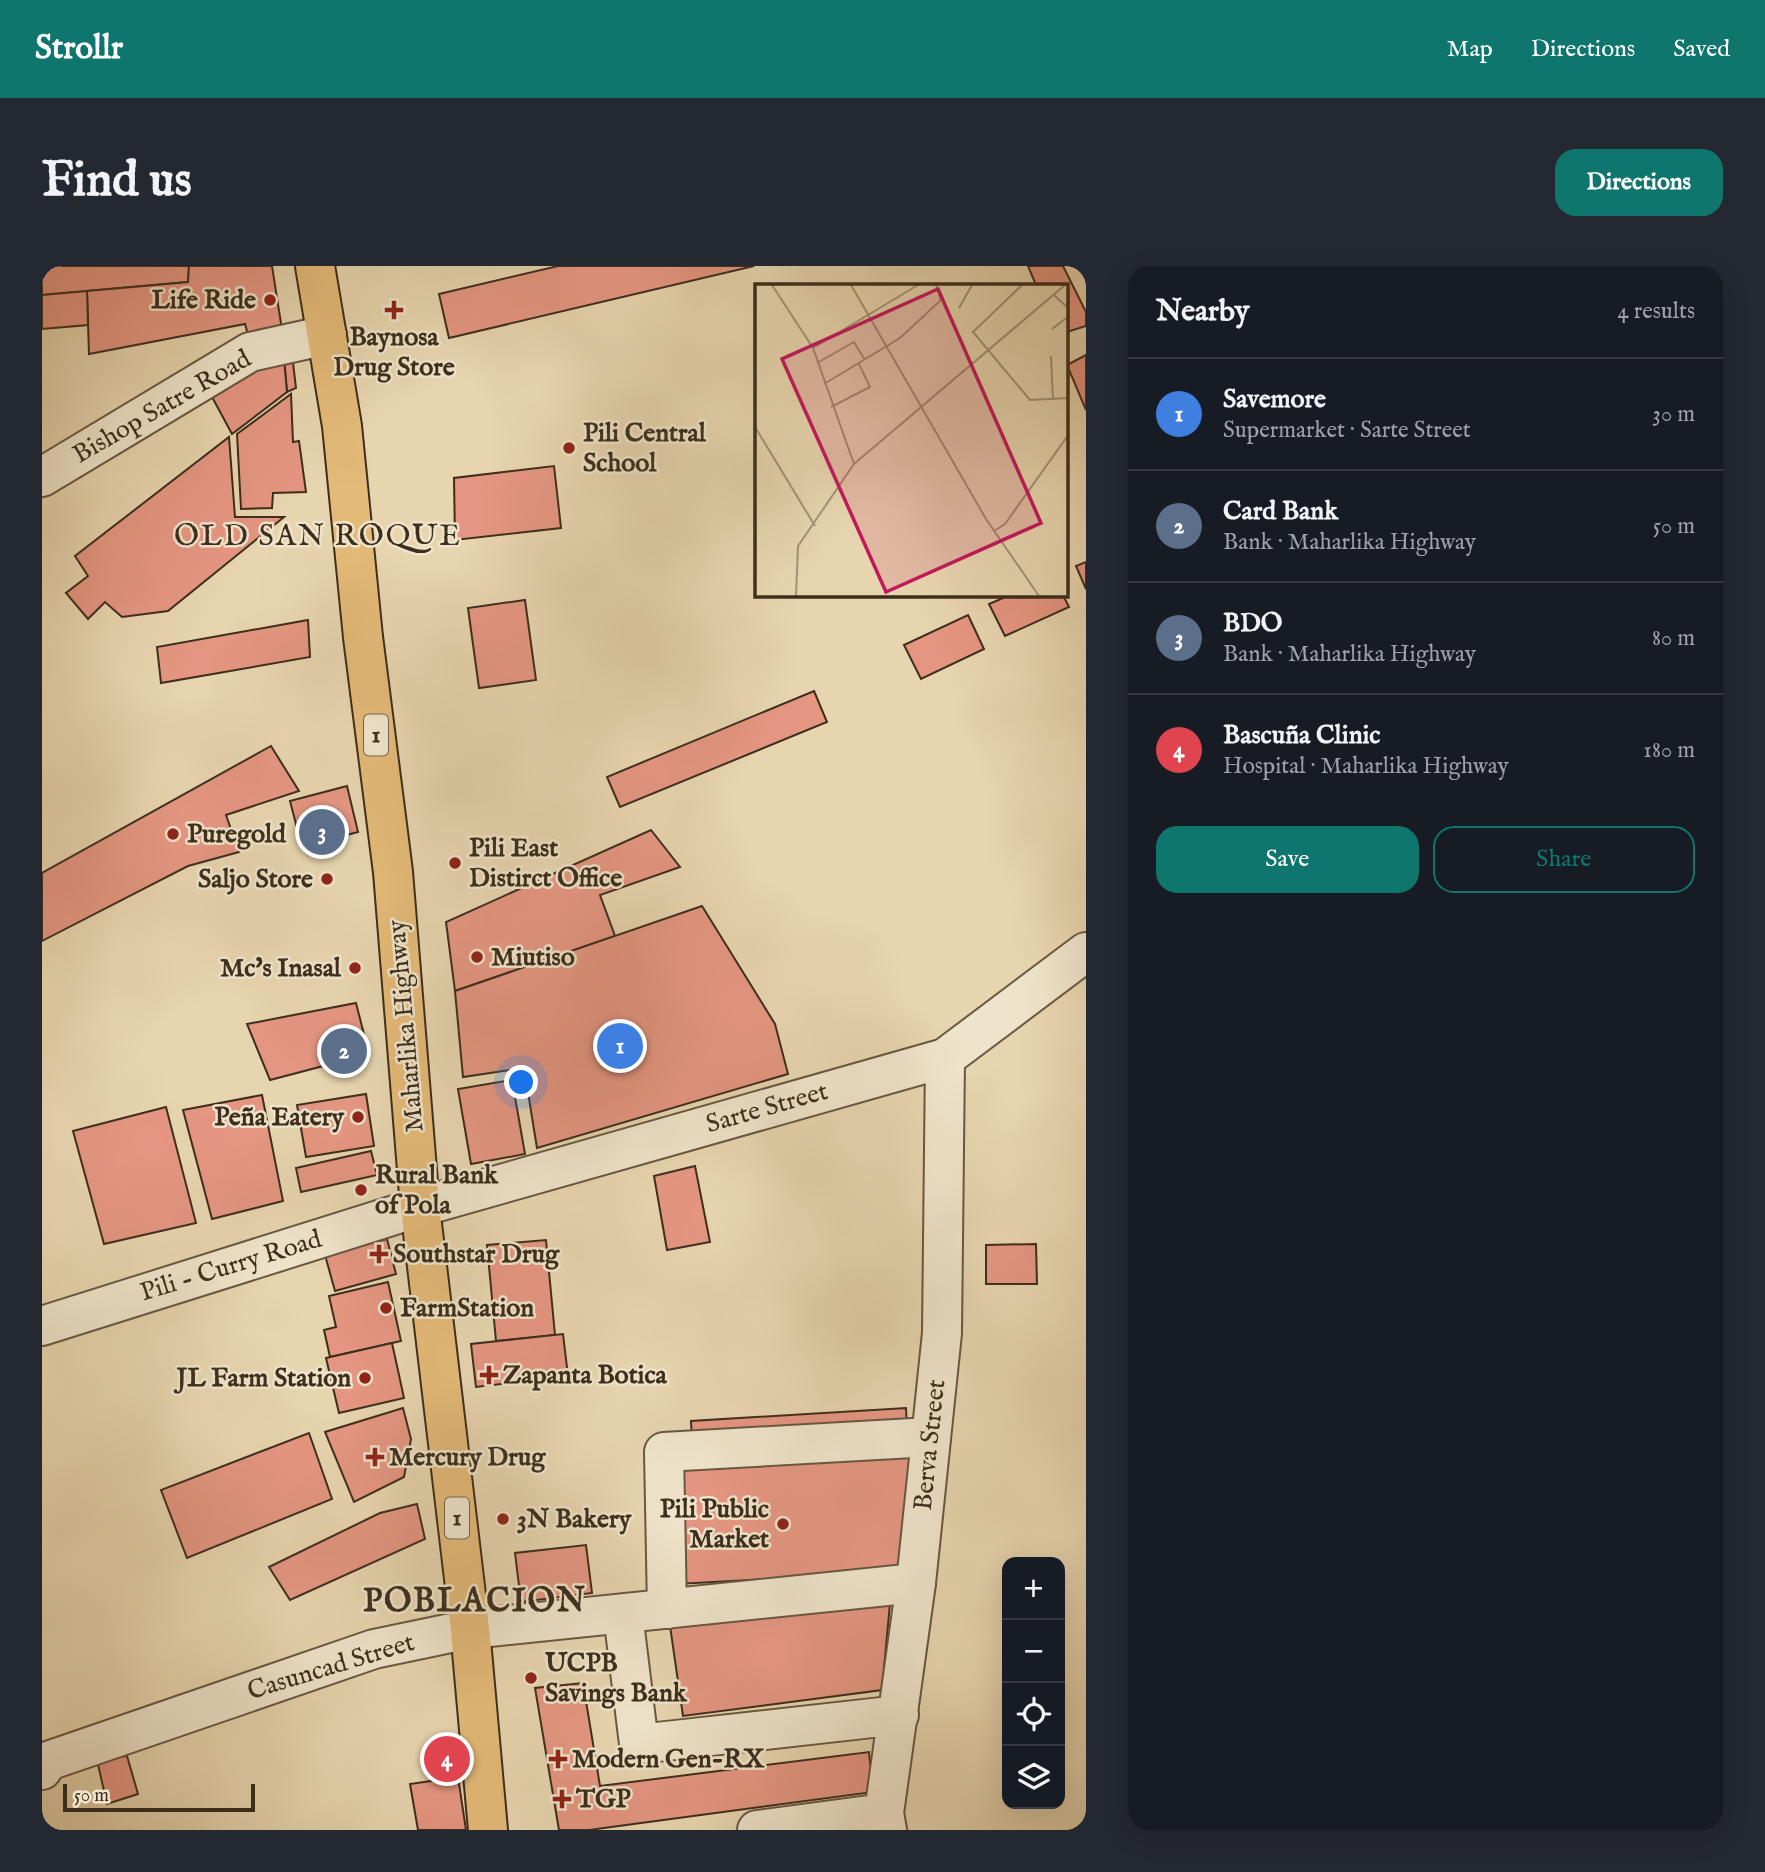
<!DOCTYPE html>
<html lang="en">
<head>
<meta charset="utf-8">
<style>
	:root { --surface:#171b24; --page:#242831; --text:#f1f3f6; --muted:#9ea1a6; --line:#363941; --accent:#0f766e }
	body { margin:0; font-family:"IM FELL English",serif; background:var(--page); color:var(--text) }
	.controls { position:absolute; right:21px; bottom:21px; display:grid; overflow:hidden; border-radius:14px; box-shadow:0 7px 28px #0002 }
	.controls button { width:63px; height:63px; display:grid; place-items:center; padding:0; border:0; border-bottom:2px solid var(--line); background:var(--surface); color:var(--text); font:35px sans-serif }
	.scale { position:absolute; left:21px; bottom:18px; width:192px; box-sizing:border-box; padding-left:7px; border:4px solid #3d2e1c; border-top:0; font-size:19px; line-height:24px; white-space:nowrap; color:#3d2e1c; -webkit-text-stroke:5px #efe4cb; paint-order:stroke }
	.you { position:absolute; left:480px; top:817px; width:24px; height:24px; margin:-18px; border:5px solid #fff; border-radius:50%; background:#1a73e8; box-shadow:0 0 0 10px #1a73e833 }
	.badge { display:grid; place-items:center; width:46px; height:46px; border-radius:50%; background:var(--accent); color:#fff; font-size:23px; font-weight:700 }
	.pin { position:absolute; translate:-50% -50%; border:4px solid #fff; box-shadow:0 2px 7px #0006 }
	.list { margin:0; padding:0; list-style:none }
	h2 { display:flex; justify-content:space-between; align-items:center; height:91px; margin:0; padding:0 28px; font-size:30px }
	h2 small { font-size:23px; font-weight:400; color:var(--muted) }
	.list li { display:grid; grid-template-columns:46px 1fr auto; gap:21px; align-items:center; box-sizing:border-box; height:112px; padding:0 28px; border-top:2px solid var(--line) }
	.list b { display:block; font-size:26px; white-space:nowrap }
	.list p { margin:0; font-size:23px; white-space:nowrap; color:var(--muted) }
	.list em { font-size:23px; font-style:normal; color:var(--muted) }
	.actions { display:flex; gap:14px; padding:21px 28px }
	.actions a { flex:1; padding:16px 0; border:2px solid var(--accent); border-radius:21px; text-align:center; font-size:24px; color:var(--accent) }
	.actions .main { background:var(--accent); color:#fff }
	.icon { flex:none; width:38px; height:38px; fill:none; stroke:currentColor; stroke-width:2; stroke-linecap:round; stroke-linejoin:round }
	.map { position:relative; flex:none; width:1044px; height:1564px; overflow:hidden; border-radius:21px }
	header { display:flex; align-items:center; gap:42px; box-sizing:border-box; height:98px; padding:0 35px; background:var(--accent); color:#fff }
	header strong { font-size:33px }
	nav { display:flex; gap:38px; margin-inline-start:auto; font-size:24px }
	.intro { display:flex; align-items:center; justify-content:space-between; box-sizing:border-box; height:168px; padding:0 42px }
	h1 { margin:0; font-size:49px }
	.button { padding:18px 32px; border-radius:21px; background:var(--accent); color:#fff; font-size:24px; font-weight:700 }
	main { display:flex; gap:42px; padding:0 42px }
	aside { flex:1; background:var(--surface); border-radius:21px; box-shadow:0 7px 28px #0002 }
	.map>svg:first-child { display:block }
</style>
</head>
<body>
<header>
<strong>Strollr</strong>
<nav><a>Map</a><a>Directions</a><a>Saved</a></nav>
</header>
<div class="intro"><h1>Find us</h1><a class="button">Directions</a></div>
<main>
<div class="map">
<svg width="1044" height="1564" viewBox="0 0 1044 1564">
	<rect width="100%" height="100%" fill="#e7d5af"/>
	<filter id="stains"><feTurbulence type="fractalNoise" baseFrequency=".00286" numOctaves="4"/><feColorMatrix values="0 0 0 0 .2 0 0 0 0 .09 0 0 0 0 .02 0 0 0 .5 -.17"/></filter>
	<radialGradient id="worn" r=".72"><stop offset=".6" stop-color="#630" stop-opacity="0"/><stop offset="1" stop-color="#630" stop-opacity=".3"/></radialGradient>
	<g fill="#e59682" stroke="#3d2e1c" stroke-width="2">
		<polygon points="0,0 147,0 146,16 0,29"/>
		<polygon points="147,0 230,0 241,70 209,80 203,58 47,88 45,25 146,16"/>
		<polygon points="516,0 712,0 407,72 397,28"/>
		<polygon points="986,0 1021,0 1044,46 1044,60 1025,66 1025,19 994,19"/>
		<polygon points="45,25 46,59 0,63 0,29"/>
		<polygon points="249,80 254,122 245,126 241,82"/>
		<polygon points="241,82 245,126 190,168 169,129"/>
		<polygon points="1044,89 1044,144 1025,99"/>
		<polygon points="249,128 251,176 257,175 264,226 231,227 230,242 199,243 195,168"/>
		<polygon points="187,171 193,251 242,251 126,345 80,351 63,336 46,353 24,327 46,310 33,290"/>
		<polygon points="512,200 519,262 413,274 412,212"/>
		<polygon points="1044,296 1044,323 1034,300"/>
		<polygon points="968,329 1021,329 1027,341 963,370 947,338"/>
		<polygon points="483,334 494,414 437,422 426,342"/>
		<polygon points="926,349 942,383 879,413 862,379"/>
		<polygon points="266,354 268,391 119,417 115,381"/>
		<polygon points="772,425 785,456 578,541 565,511"/>
		<polygon points="229,480 257,525 184,549 197,586 146,600 0,675 0,607"/>
		<polygon points="305,520 316,566 260,581 248,535"/>
		<polygon points="609,564 638,601 558,629 573,670 413,725 404,656"/>
		<polygon points="660,640 733,758 746,808 495,882 482,802 421,811 413,725"/>
		<polygon points="314,737 327,788 228,814 205,758"/>
		<polygon points="470,814 483,888 429,898 416,823"/>
		<polygon points="324,828 332,880 264,891 255,839"/>
		<polygon points="220,829 241,935 170,953 141,844"/>
		<polygon points="124,841 154,957 62,978 31,865"/>
		<polygon points="329,885 335,909 259,926 254,902"/>
		<polygon points="653,900 668,976 625,984 612,910"/>
		<polygon points="345,973 354,1008 293,1025 283,989"/>
		<polygon points="504,974 513,1069 454,1075 445,979"/>
		<polygon points="994,978 995,1018 944,1018 944,979"/>
		<polygon points="346,1016 359,1075 288,1091 282,1064 294,1061 287,1030"/>
		<polygon points="521,1068 526,1110 434,1121 429,1078"/>
		<polygon points="350,1077 362,1132 297,1147 284,1092"/>
		<polygon points="361,1142 369,1173 362,1211 312,1236 283,1166"/>
		<polygon points="864,1142 865,1162 650,1175 649,1155"/>
		<polygon points="267,1167 290,1233 145,1292 119,1224"/>
		<polygon points="873,1180 856,1306 635,1318 629,1195"/>
		<polygon points="375,1238 383,1273 248,1334 227,1301 338,1247"/>
		<polygon points="544,1279 550,1327 479,1336 473,1287"/>
		<polygon points="848,1337 840,1424 641,1450 628,1360"/>
		<polygon points="541,1417 558,1520 827,1486 831,1526 547,1564 517,1564 493,1422"/>
		<polygon points="85,1490 96,1528 65,1538 55,1494"/>
		<polygon points="416,1511 424,1564 376,1564 368,1518"/>
	</g>
	<g fill="none" stroke-linecap="round" stroke-linejoin="round">
		<defs>
			<g id="minor">
				<polyline points="0,211 208,86 285,69"/>
				<polyline points="0,1060 378,941 903,792 1044,686"/>
				<polyline points="625,1343 622,1186 889,1171"/>
				<polyline points="581,1348 597,1478 857,1449"/>
				<polyline points="0,1504 6,1495 332,1383 428,1363 874,1317"/>
				<polyline points="715,1564 842,1547"/>
				<polyline points="845,1564 842,1547 874,1317 900,1067 903,792"/>
			</g>
			<polyline id="major" points="273,0 300,160 321,371 351,606 378,941 428,1363 446,1564"/>
		</defs>
		<use href="#minor" stroke="#685841" stroke-width="42"/>
		<use href="#major" stroke="#3d2e1c" stroke-width="42"/>
		<use href="#minor" stroke="#efe4cb" stroke-width="38"/>
		<use href="#major" stroke="#e4ba78" stroke-width="38"/>
	</g>
	<g fill="#8f2418" stroke="#efe4cb" stroke-width="2.5">
		<circle cx="228" cy="34" r="7"/>
		<path d="M348.5 33.5h7v7h7v7h-7v7h-7v-7h-7v-7h7z"/>
		<circle cx="527" cy="182" r="7"/>
		<circle cx="131" cy="568" r="7"/>
		<circle cx="413" cy="597" r="7"/>
		<circle cx="285" cy="613" r="7"/>
		<circle cx="435" cy="691" r="7"/>
		<circle cx="313" cy="702" r="7"/>
		<circle cx="316" cy="851" r="7"/>
		<circle cx="319" cy="924" r="7"/>
		<path d="M333.5 977.5h7v7h7v7h-7v7h-7v-7h-7v-7h7z"/>
		<circle cx="344" cy="1042" r="7"/>
		<path d="M443.5 1098.5h7v7h7v7h-7v7h-7v-7h-7v-7h7z"/>
		<circle cx="323" cy="1112" r="7"/>
		<path d="M329.5 1180.5h7v7h7v7h-7v7h-7v-7h-7v-7h7z"/>
		<circle cx="461" cy="1253" r="7"/>
		<circle cx="741" cy="1258" r="7"/>
		<circle cx="489" cy="1412" r="7"/>
		<path d="M512.5 1482.5h7v7h7v7h-7v7h-7v-7h-7v-7h7z"/>
		<path d="M516.5 1522.5h7v7h7v7h-7v7h-7v-7h-7v-7h7z"/>
	</g>
	<g text-anchor="middle" dominant-baseline="central" stroke-width="5" stroke-linejoin="round" paint-order="stroke">
		<g fill="#efe4cb" stroke="#726550" stroke-width="2">
			<rect x="322" y="448.5" width="24" height="41" rx="5"/>
			<rect x="403" y="1231.5" width="24" height="41" rx="5"/>
		</g>
		<g font-size="24" font-weight="bold" fill="#3d2e1c">
			<text x="334" y="469">1</text>
			<text x="415" y="1252">1</text>
		</g>
		<g font-size="26" font-weight="bold" fill="#3d2e1c" stroke="#efe4cb" text-anchor="start">
			<text x="214" y="34" text-anchor="end">Life Ride</text>
			<text x="352" y="71" text-anchor="middle">Baynosa<tspan x="352" dy="30">Drug Store</tspan></text>
			<text x="541" y="167">Pili Central<tspan x="541" dy="30">School</tspan></text>
			<text x="145" y="568">Puregold</text>
			<text x="427" y="582">Pili East<tspan x="427" dy="30">Distirct Office</tspan></text>
			<text x="271" y="613" text-anchor="end">Saljo Store</text>
			<text x="449" y="691">Miutiso</text>
			<text x="299" y="702" text-anchor="end">Mc's Inasal</text>
			<text x="302" y="851" text-anchor="end">Peña Eatery</text>
			<text x="333" y="909">Rural Bank<tspan x="333" dy="30">of Pola</tspan></text>
			<text x="351" y="988">Southstar Drug</text>
			<text x="358" y="1042">FarmStation</text>
			<text x="461" y="1109">Zapanta Botica</text>
			<text x="309" y="1112" text-anchor="end">JL Farm Station</text>
			<text x="347" y="1191">Mercury Drug</text>
			<text x="727" y="1243" text-anchor="end">Pili Public<tspan x="727" dy="30">Market</tspan></text>
			<text x="475" y="1253">3N Bakery</text>
			<text x="503" y="1397">UCPB<tspan x="503" dy="30">Savings Bank</tspan></text>
			<text x="530" y="1493">Modern Gen-RX</text>
			<text x="534" y="1533">TGP</text>
		</g>
		<g font-size="26" fill="#3d2e1c" stroke="#efe4cb">
			<text transform="translate(120 141) rotate(-30)">Bishop Satre Road</text>
			<text transform="translate(364 760) rotate(-95)">Maharlika Highway</text>
			<text transform="translate(725 842) rotate(-16)">Sarte Street</text>
			<text transform="translate(189 1000) rotate(-17)">Pili - Curry Road</text>
			<text transform="translate(888 1179) rotate(-84)">Berva Street</text>
			<text transform="translate(289 1401) rotate(-17)">Casuncad Street</text>
		</g>
		<g font-size="30" letter-spacing="2" fill="#3d2e1c" stroke="#efe4cb">
			<text x="276" y="271">OLD SAN ROQUE</text>
		</g>
		<g font-size="33" font-weight="bold" letter-spacing="2" fill="#3d2e1c" stroke="#efe4cb">
			<text x="433" y="1336">POBLACION</text>
		</g>
	</g>
	<g transform="translate(713 18)">
		<rect width="313" height="313" fill="#e7d5af"/>
		<path fill="none" stroke="#a39274" stroke-width="2" d="M17,1L58,64L99,180M96,1L231,235L284,312M267,1L218,48L275,116L314,114M298,10L314,25M204,24L217,1M297,45L314,32M58,64L163,1M296,72L298,115M62,79L99,58L110,76M69,100L145,54L186,16L181,1M76,123L115,103L104,80M0,143L60,242M239,247L250,240L314,150M41,312L43,262L99,180L310,1"/>
		<path fill="#c2185b" fill-opacity="0.15" stroke="#c2185b" stroke-width="3.5" d="M183,5L286,239L131,308L27,75Z"/>
		<rect width="313" height="313" fill="none" stroke="#3d2e1c" stroke-width="3.5"/>
	</g>
	<rect width="100%" height="100%" filter="url(#stains)"/>
	<rect width="100%" height="100%" fill="url(#worn)"/>
</svg>
<div class="controls">
<button>+</button>
<button>−</button>
<button><svg class="icon" aria-label="locate" viewBox="0 0 24 24"><circle cx="12" cy="12" r="6"/><path d="M12 2v4M12 18v4M2 12h4M18 12h4"/></svg></button>
<button><svg class="icon" aria-label="layers" viewBox="0 0 24 24"><path d="M12 4l9 5-9 5-9-5zM3 14l9 5 9-5"/></svg></button>
</div>
<div class="scale">50 m</div>
<div class="you"></div>
<div class="pin badge" style="left:578px;top:780px;background:#3f7fe0">1</div>
<div class="pin badge" style="left:302px;top:785px;background:#5c6f8a">2</div>
<div class="pin badge" style="left:280px;top:566px;background:#5c6f8a">3</div>
<div class="pin badge" style="left:405px;top:1493px;background:#e0444e">4</div>
</div>
<aside>
<h2>Nearby<small>4 results</small></h2>
<ul class="list">
<li><span class="badge" style="background:#3f7fe0">1</span><div><b>Savemore</b><p>Supermarket · Sarte Street</p></div><em>30 m</em></li>
<li><span class="badge" style="background:#5c6f8a">2</span><div><b>Card Bank</b><p>Bank · Maharlika Highway</p></div><em>50 m</em></li>
<li><span class="badge" style="background:#5c6f8a">3</span><div><b>BDO</b><p>Bank · Maharlika Highway</p></div><em>80 m</em></li>
<li><span class="badge" style="background:#e0444e">4</span><div><b>Bascuña Clinic</b><p>Hospital · Maharlika Highway</p></div><em>180 m</em></li>
</ul>
<div class="actions"><a class="main">Save</a><a>Share</a></div>
</aside>
</main>
</body>
</html>
